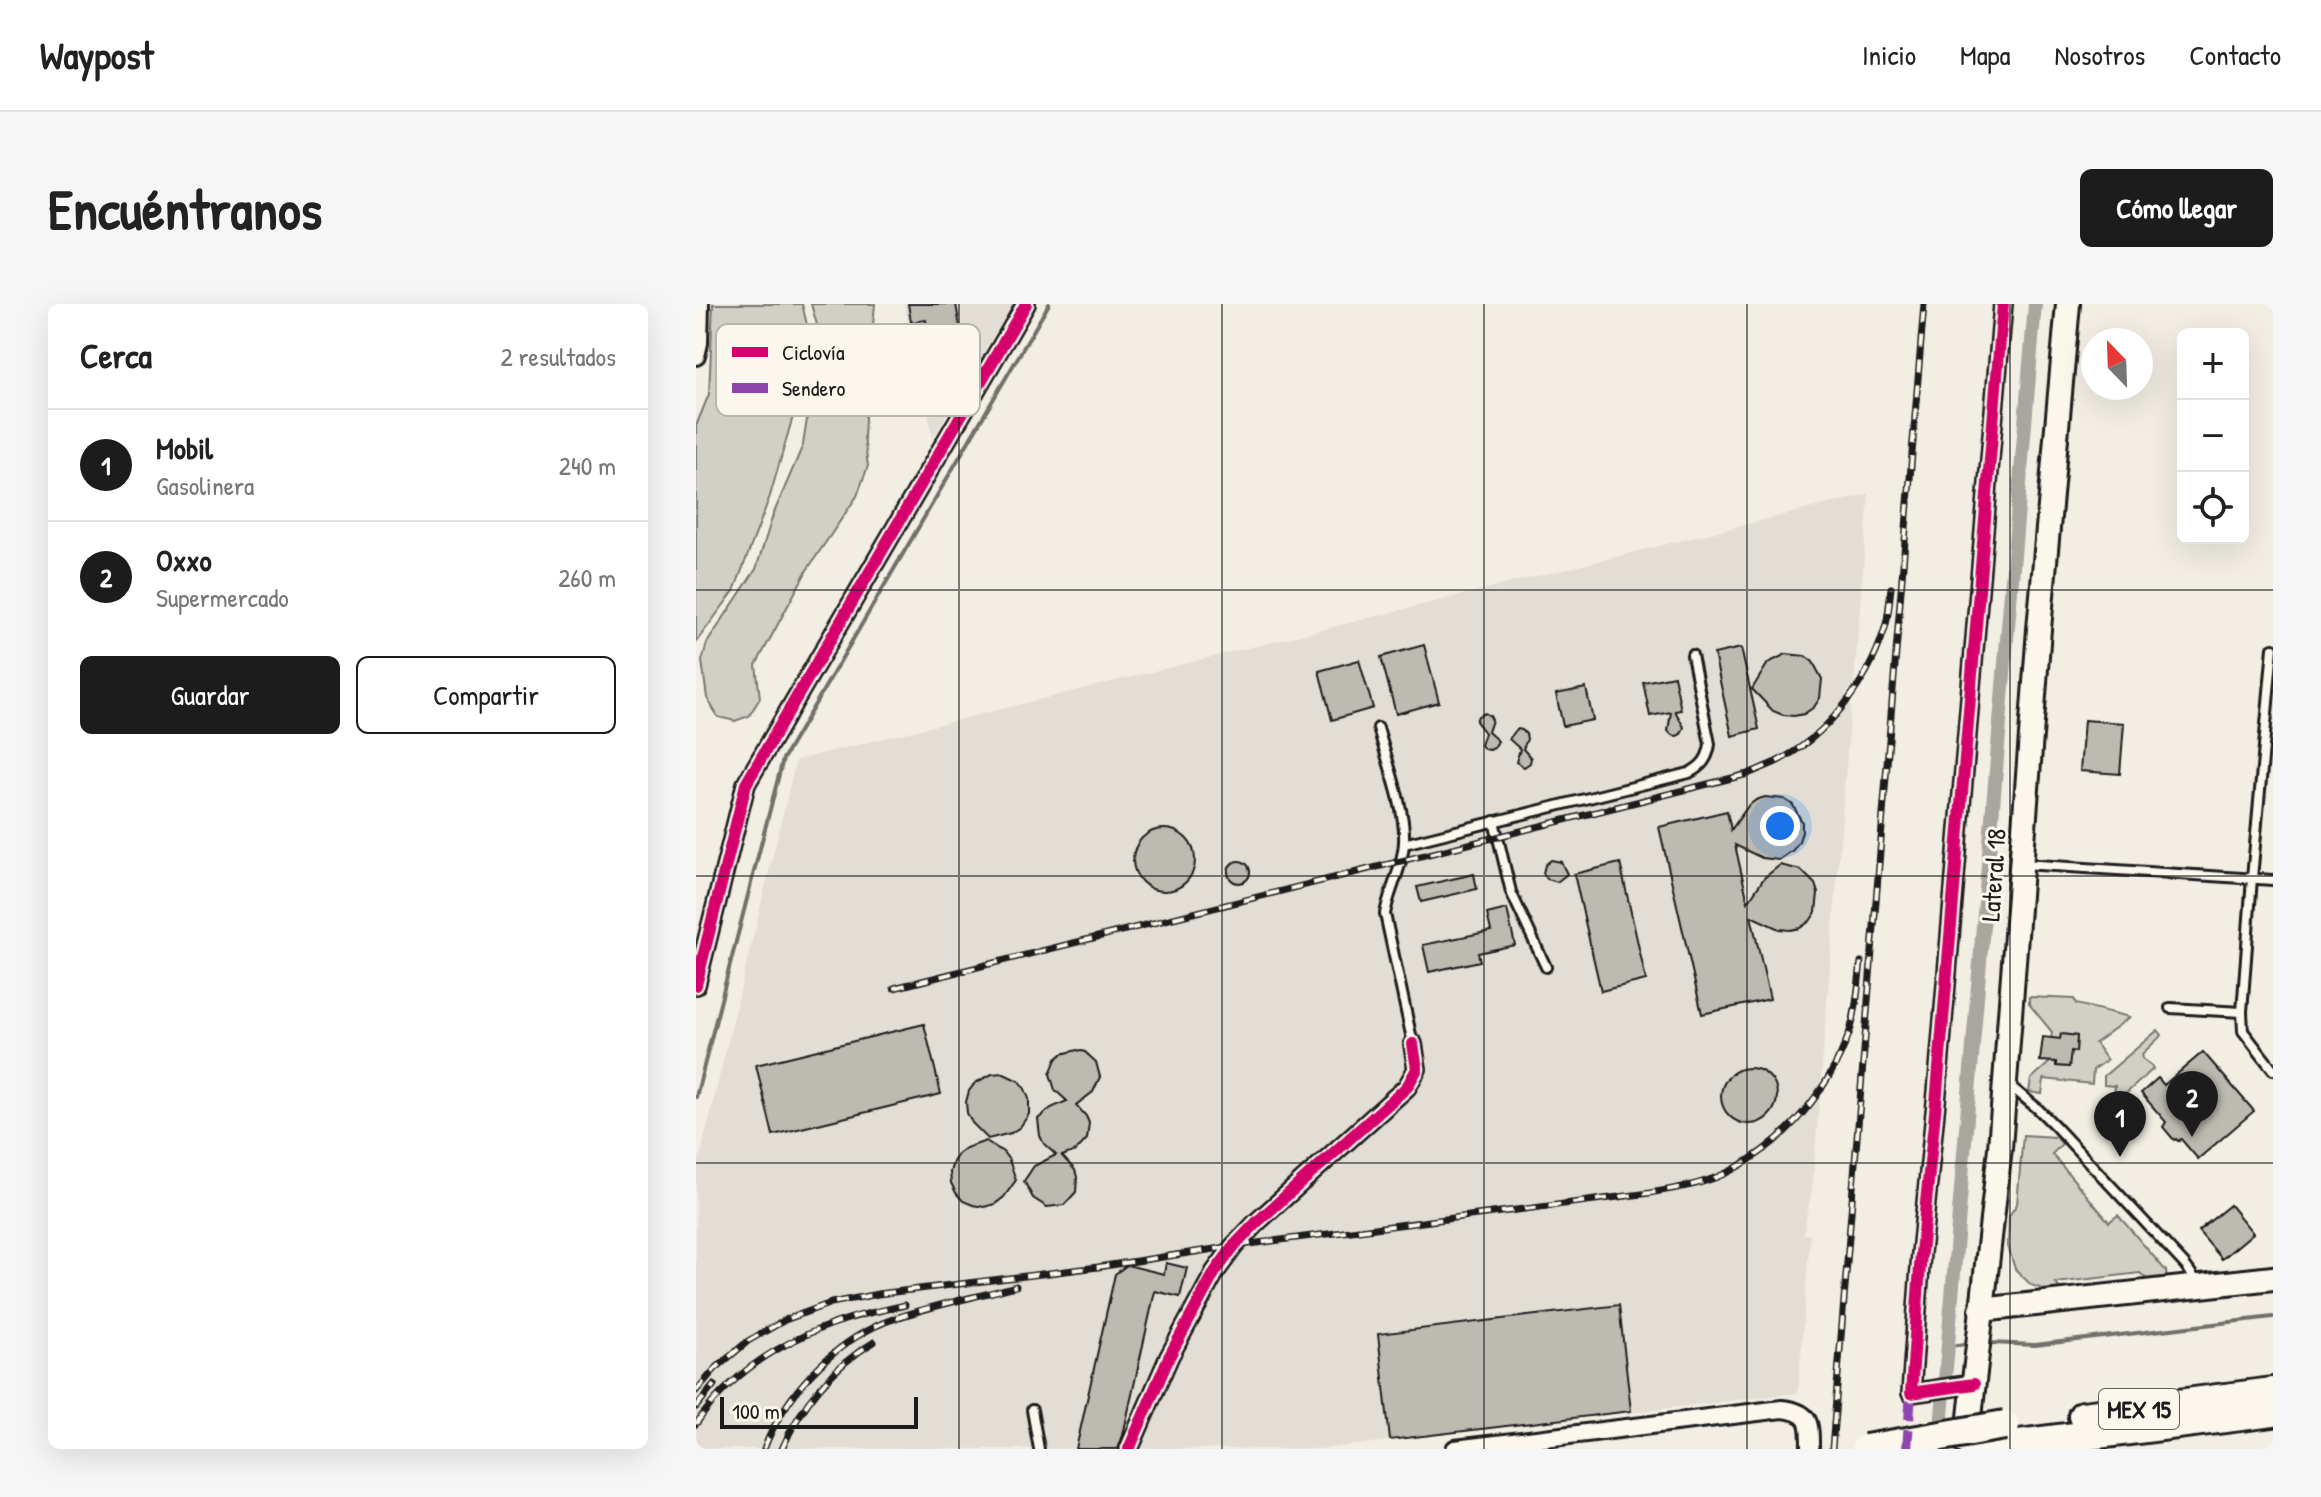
<!DOCTYPE html>
<html lang="es">
<head>
<meta charset="utf-8">
<style>
	:root { --surface:#fff; --page:#f6f6f6; --text:#222; --muted:#767676; --line:#e0e0e0; --accent:#1c1c1c }
	body { margin:0; font-family:"Patrick Hand",sans-serif; background:var(--page); color:var(--text) }
	.controls { position:absolute; right:24px; top:24px; display:grid; overflow:hidden; border-radius:12px; box-shadow:0 8px 32px #0002 }
	.controls button { width:72px; height:72px; display:grid; place-items:center; padding:0; border:0; border-bottom:2px solid var(--line); background:var(--surface); color:var(--text); font:40px sans-serif }
	.compass { position:absolute; left:1385px; top:24px; width:72px; height:72px; border-radius:50%; background:var(--surface); box-shadow:0 8px 32px #0002; rotate:337deg }
	.scale { position:absolute; left:24px; bottom:20px; width:198px; box-sizing:border-box; padding-left:8px; border:4px solid #1c1c1c; border-top:0; font-size:22px; line-height:28px; white-space:nowrap; color:#1c1c1c; -webkit-text-stroke:6px #fbf7ec; paint-order:stroke }
	.you { position:absolute; left:1084px; top:522px; width:28px; height:28px; margin:-20px; border:6px solid #fff; border-radius:50%; background:#1a73e8; box-shadow:0 0 0 12px #1a73e833 }
	.badge { display:grid; place-items:center; width:52px; height:52px; border-radius:50%; background:var(--accent); color:#fff; font-size:26px; font-weight:700 }
	.pin { position:absolute; translate:-50% -66px; filter:drop-shadow(0 2px 4px #0008) }
	.pin::after { content:''; position:absolute; top:42px; width:28px; height:24px; background:inherit; clip-path:polygon(0 0,100% 0,50% 100%) }
	.list { margin:0; padding:0; list-style:none }
	h2 { display:flex; justify-content:space-between; align-items:center; height:104px; margin:0; padding:0 32px; font-size:34px }
	h2 small { font-size:26px; font-weight:400; color:var(--muted) }
	.list li { display:grid; grid-template-columns:52px 1fr auto; gap:24px; align-items:center; box-sizing:border-box; height:112px; padding:0 32px; border-top:2px solid var(--line) }
	.list b { display:block; font-size:30px; white-space:nowrap }
	.list p { margin:0; font-size:26px; white-space:nowrap; color:var(--muted) }
	.list em { font-size:26px; font-style:normal; color:var(--muted) }
	.actions { display:flex; gap:16px; padding:24px 32px }
	.actions a { flex:1; padding:18px 0; border:2px solid var(--accent); border-radius:12px; text-align:center; font-size:28px; color:var(--accent) }
	.actions .main { background:var(--accent); color:#fff }
	.icon { flex:none; width:44px; height:44px; fill:none; stroke:currentColor; stroke-width:2; stroke-linecap:round; stroke-linejoin:round }
	.map { position:relative; flex:none; width:1577px; height:1145px; overflow:hidden; border-radius:12px }
	header { display:flex; align-items:center; gap:48px; box-sizing:border-box; height:112px; padding:0 40px; background:var(--surface); border-bottom:2px solid var(--line) }
	header strong { font-size:38px }
	nav { display:flex; gap:44px; margin-inline-start:auto; font-size:28px }
	.intro { display:flex; align-items:center; justify-content:space-between; box-sizing:border-box; height:192px; padding:0 48px }
	h1 { margin:0; font-size:56px }
	.button { padding:20px 36px; border-radius:12px; background:var(--accent); color:#fff; font-size:28px; font-weight:700 }
	main { display:flex; gap:48px; padding:0 48px }
	aside { flex:1; background:var(--surface); border-radius:12px; box-shadow:0 8px 32px #0002 }
	.map>svg:first-child { display:block }
</style>
</head>
<body>
<header>
<strong>Waypost</strong>
<nav><a>Inicio</a><a>Mapa</a><a>Nosotros</a><a>Contacto</a></nav>
</header>
<div class="intro"><h1>Encuéntranos</h1><a class="button">Cómo llegar</a></div>
<main>
<aside>
<h2>Cerca<small>2 resultados</small></h2>
<ul class="list">
<li><span class="badge">1</span><div><b>Mobil</b><p>Gasolinera</p></div><em>240 m</em></li>
<li><span class="badge">2</span><div><b>Oxxo</b><p>Supermercado</p></div><em>260 m</em></li>
</ul>
<div class="actions"><a class="main">Guardar</a><a>Compartir</a></div>
</aside>
<div class="map">
<svg width="1577" height="1145" viewBox="0 0 1577 1145">
	<rect width="100%" height="100%" fill="#f2eee4"/>
	<filter id="ink" filterUnits="userSpaceOnUse"><feTurbulence type="fractalNoise" baseFrequency=".0125" numOctaves="2"/><feDisplacementMap in="SourceGraphic" scale="16" xChannelSelector="R" yChannelSelector="G"/><feConvolveMatrix kernelMatrix="1 2 1 2 8 2 1 2 1" color-interpolation-filters="sRGB"/></filter>
	<g filter="url(#ink)">
		<g fill="#e2ded5">
			<polygon points="208,0 317,0 237,134"/>
			<polygon points="1173,190 1158,379 1149,391 1155,401 1116,886 1107,930 1114,930 1102,1089 625,1145 0,1145 0,869 100,456"/>
		</g>
		<g fill="#d2cfc6" stroke="#777671" stroke-width="2">
			<polygon points="17,0 106,0 112,25 110,67 74,192 38,287 0,338 0,122 13,90"/>
			<polygon points="115,0 179,0 170,94 168,133 172,162 161,192 111,266 60,361 64,394 53,412 39,417 22,413 11,394 6,357 11,339 60,265 77,211 107,141 124,31"/>
			<polygon points="1333,693 1378,695 1380,700 1434,713 1399,739 1411,756 1397,766 1396,780 1348,775 1346,790 1333,788 1335,775 1354,758 1360,758 1360,762 1373,763 1375,747 1380,747 1381,732 1365,730 1364,735 1355,734 1356,728 1333,700"/>
			<polygon points="1462,726 1466,731 1446,750 1447,755 1455,761 1457,765 1425,794 1418,793 1419,782 1408,781 1408,772"/>
			<polygon points="1327,831 1360,833 1366,840 1356,850 1413,918 1422,911 1470,967 1471,976 1454,978 1444,969 1360,979 1369,993 1335,981 1319,965 1312,942 1313,912 1321,900"/>
		</g>
		<g fill="none" stroke-linecap="round" stroke-linejoin="round">
			<g stroke="#716f6b" stroke-width="4">
				<polyline points="0,793 87,455 353,0"/>
				<polyline points="1294,1039 1339,1041 1577,1013"/>
				<polyline points="1251,1042 1271,1040"/>
			</g>
			<polyline stroke="#a9a6a0" stroke-width="14" points="1244,1136 1339,0"/>
		</g>
		<g fill="#bdbab1" stroke="#1c1c1c" stroke-width="2">
			<polygon points="212,0 260,0 264,23 232,29 230,16 215,18"/>
			<polygon points="728,341 743,398 700,410 685,353"/>
			<polygon points="1045,344 1063,425 1036,432 1018,350"/>
			<polygon points="1090,350 1109,352 1117,358 1126,375 1124,394 1118,403 1108,410 1098,412 1087,411 1077,407 1056,385 1072,359"/>
			<polygon points="663,356 677,404 636,416 623,367"/>
			<polygon points="978,372 985,406 979,407 988,423 985,430 981,432 976,431 972,427 975,408 954,412 947,378"/>
			<polygon points="890,384 897,416 867,422 860,390"/>
			<polygon points="789,409 794,412 796,416 792,428 802,437 798,444 794,446 788,445 785,441 789,429 780,417 782,412"/>
			<polygon points="1388,416 1428,419 1424,470 1384,467"/>
			<polygon points="821,425 826,426 830,430 831,435 827,445 835,454 834,459 828,463 820,458 824,445 813,435"/>
			<polygon points="1069,493 1088,495 1097,501 1106,518 1106,528 1103,537 1097,546 1083,556 1066,554 1039,541 1052,598 1068,574 1084,561 1105,566 1119,580 1122,589 1120,608 1114,617 1104,624 1094,626 1083,625 1055,612 1074,695 1006,710 963,523 1031,507 1035,526 1052,502 1060,496"/>
			<circle cx="468" cy="556" r="31"/>
			<polygon points="855,556 865,558 871,570 861,578 851,575 847,569 849,561"/>
			<circle cx="543" cy="568" r="11"/>
			<polygon points="924,559 950,676 905,687 878,570"/>
			<polygon points="778,570 781,585 725,598 721,583"/>
			<polygon points="811,605 819,641 782,649 784,657 733,668 727,641 795,627 791,610"/>
			<polygon points="228,720 245,790 77,831 60,761"/>
			<polygon points="1365,730 1381,732 1380,748 1375,747 1373,763 1360,762 1360,758 1344,757 1347,733 1364,735"/>
			<polygon points="381,746 389,748 400,758 404,773 397,788 380,801 390,812 393,819 391,835 380,847 366,852 379,866 381,873 380,888 368,901 351,903 337,894 328,877 338,862 360,851 348,840 344,832 342,815 355,804 371,797 359,786 354,770 360,755 366,750"/>
			<polygon points="1507,748 1558,807 1502,855 1485,835 1482,837 1480,835 1478,836 1467,823 1470,818 1445,789 1462,774 1468,781"/>
			<circle cx="1053" cy="792" r="28"/>
			<polygon points="306,769 323,777 329,785 333,795 333,810 324,823 315,829 292,835 276,819 271,809 270,798 273,787 279,779 296,770"/>
			<polygon points="290,837 307,848 313,856 320,876 308,893 299,900 288,903 277,901 267,897 260,889 255,879 254,868 257,858 262,850 270,844"/>
			<polygon points="1534,901 1557,929 1526,955 1502,927"/>
			<polygon points="470,959 491,964 484,993 459,987 427,1131 422,1145 380,1145 419,970 431,961 468,970"/>
			<polygon points="923,1001 935,1107 694,1136 682,1030"/>
		</g>
		<g fill="none" stroke-linecap="round" stroke-linejoin="round">
			<defs>
				<g id="lane">
					<polyline points="1577,344 1556,574 1546,708 1547,727 1577,766"/>
					<path d="M682,424C691,457 710,506 708,538C707,563 693,586 689,610L717,740"/>
					<polyline points="798,517 815,588 850,663"/>
					<path d="M708,540L993,469C1006,462 1012,455 1014,440L996,351"/>
					<polyline points="1326,560 1577,576"/>
					<polyline points="1474,704 1546,708"/>
					<polyline points="1313,781 1342,805 1359,822 1489,961 1502,979"/>
					<polyline points="336,1106 343,1145"/>
				</g>
				<g id="street">
					<polyline points="0,52 3,39 4,0"/>
					<polyline points="0,681 50,480 330,0"/>
					<polyline points="1278,1080 1215,1089 1225,949 1241,788 1307,0"/>
					<polyline points="433,1145 473,1053 519,968 538,942 561,918 711,783 721,765 717,740"/>
					<path d="M759,1145L1086,1105C1115,1108 1114,1119 1114,1145"/>
				</g>
				<g id="secondary">
					<polyline points="1285,1006 1577,974"/>
					<polyline points="1271,1140 1304,844 1343,325 1372,0"/>
				</g>
				<g id="highway">
					<polyline points="1387,1112 1577,1088"/>
					<polyline points="1283,1145 1577,1108"/>
				</g>
			</defs>
			<use href="#lane" stroke="#1c1c1c" stroke-width="14"/>
			<use href="#street" stroke="#1c1c1c" stroke-width="22"/>
			<use href="#secondary" stroke="#1c1c1c" stroke-width="28"/>
			<use href="#highway" stroke="#1c1c1c" stroke-width="34"/>
			<use href="#lane" stroke="#fbf7ec" stroke-width="8"/>
			<use href="#street" stroke="#fbf7ec" stroke-width="16"/>
			<use href="#secondary" stroke="#fbf7ec" stroke-width="22"/>
			<use href="#highway" stroke="#fbf7ec" stroke-width="28"/>
			<defs>
				<g id="rail">
					<path d="M198,684L1052,470C1061,466 1071,462 1080,458C1130,433 1172,379 1188,327C1193,314 1193,298 1195,284"/>
					<path d="M0,1087L19,1065L52,1037L89,1016L135,999L182,990L402,963L538,942L954,889C981,884 1011,880 1036,866C1089,838 1132,788 1153,730C1161,708 1162,681 1165,658"/>
					<polyline points="0,1103 18,1081"/>
					<path d="M0,1120C36,1067 89,1035 149,1016C169,1009 189,1006 209,1001"/>
					<path d="M68,1145C88,1092 135,1040 189,1018C231,1002 277,994 320,982"/>
					<path d="M86,1145C105,1101 137,1062 178,1038"/>
					<polyline points="1136,1145 1228,0"/>
				</g>
			</defs>
			<use href="#rail" stroke="#1c1c1c" stroke-width="7"/>
			<use href="#rail" stroke="#fbf7ec" stroke-width="4" stroke-dasharray="12" stroke-linecap="butt"/>
			<defs>
				<polyline id="highway-bridge" points="1170,1145 1309,1121"/>
			</defs>
			<use href="#highway-bridge" stroke="#1c1c1c" stroke-width="34" stroke-linecap="butt"/>
			<use href="#highway-bridge" stroke="#fbf7ec" stroke-width="28"/>
			<polyline stroke="#8e44ad" stroke-width="10" stroke-dasharray="20 10" stroke-linecap="butt" points="1211,1145 1215,1089"/>
			<defs>
				<g id="cycleway">
					<polyline points="0,681 50,480 330,0"/>
					<polyline points="1278,1080 1215,1089 1225,949 1241,788 1307,0"/>
					<polyline points="433,1145 473,1053 519,968 538,942 561,918 711,783 721,765 717,740"/>
				</g>
			</defs>
			<use href="#cycleway" stroke="#fbf7ec" stroke-width="17"/>
			<use href="#cycleway" stroke="#d6006c" stroke-width="12"/>
		</g>
	</g>
	<path fill="none" stroke="#1c1c1c" stroke-width="2" stroke-opacity="0.55" d="M263,0V1145M526,0V1145M788,0V1145M1051,0V1145M1314,0V1145M0,286H1577M0,572H1577M0,859H1577"/>
	<g text-anchor="middle" dominant-baseline="central" stroke-width="6" stroke-linejoin="round" paint-order="stroke">
		<rect fill="#fbf7ec" stroke="#5f5e5a" stroke-width="2" x="1403" y="1085" width="80" height="40" rx="6"/>
		<g font-size="24" font-weight="bold" fill="#1c1c1c">
			<text x="1443" y="1105">MEX 15</text>
		</g>
		<g font-size="26" fill="#1c1c1c" stroke="#fbf7ec">
			<text transform="translate(1297 571) rotate(-86)">Lateral 18</text>
		</g>
	</g>
	<rect x="20" y="20" width="264" height="92" rx="12" fill="#fbf7ec" stroke="#b8b5ae" stroke-width="2"/>
	<rect x="36" y="43" width="36" height="10" fill="#d6006c"/>
	<rect x="36" y="79" width="36" height="10" fill="#8e44ad"/>
	<g font-size="22" fill="#1c1c1c">
		<text x="86" y="56">Ciclovía</text>
		<text x="86" y="92">Sendero</text>
	</g>
</svg>
<div class="controls">
<button>+</button>
<button>−</button>
<button><svg class="icon" aria-label="locate" viewBox="0 0 24 24"><circle cx="12" cy="12" r="6"/><path d="M12 2v4M12 18v4M2 12h4M18 12h4"/></svg></button>
</div>
<svg class="compass" viewBox="-18 -18 36 36"><path d="M0-13l5 13h-10z" fill="#e53935"/><path d="M0 13l5-13h-10z" fill="#767676"/></svg>
<div class="scale">100 m</div>
<div class="you"></div>
<div class="pin badge" style="left:1424px;top:853px">1</div>
<div class="pin badge" style="left:1496px;top:833px">2</div>
</div>
</main>
</body>
</html>
